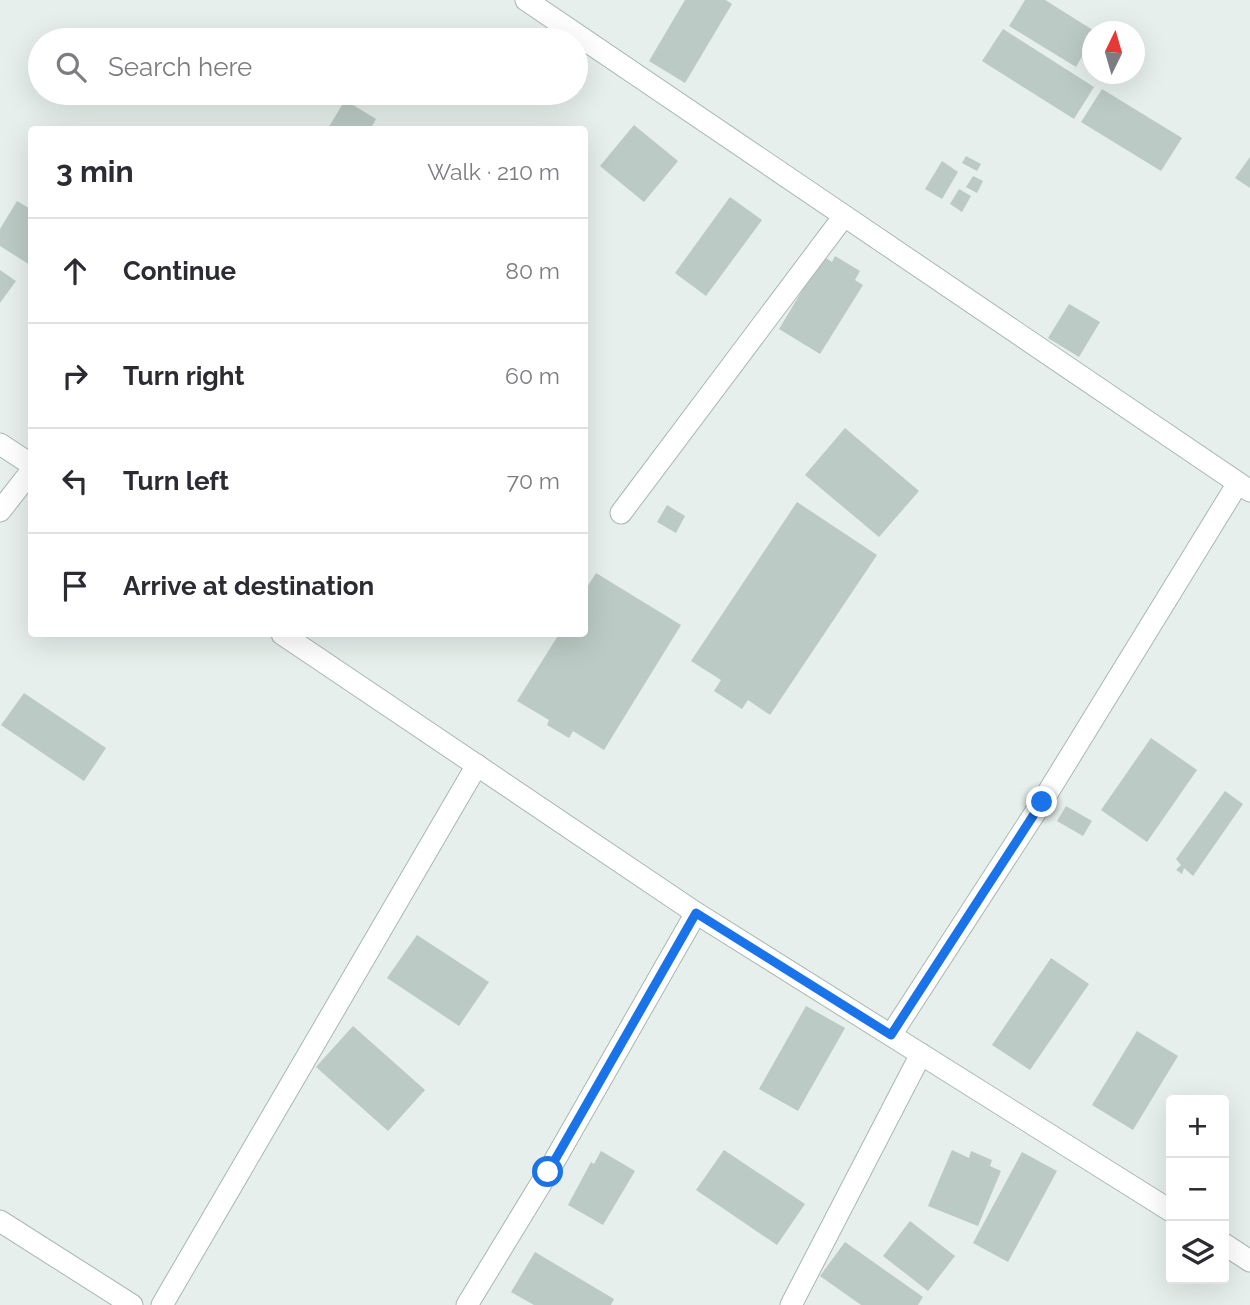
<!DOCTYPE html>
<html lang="en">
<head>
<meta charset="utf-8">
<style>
	:root { --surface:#fff; --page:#f7f7f7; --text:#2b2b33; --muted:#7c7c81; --line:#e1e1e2 }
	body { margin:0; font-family:Raleway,sans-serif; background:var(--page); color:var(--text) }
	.controls { position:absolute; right:21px; bottom:21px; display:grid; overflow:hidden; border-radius:7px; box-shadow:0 7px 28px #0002 }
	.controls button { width:63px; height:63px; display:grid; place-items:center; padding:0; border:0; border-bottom:2px solid var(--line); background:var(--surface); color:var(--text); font:35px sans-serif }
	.compass { position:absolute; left:1082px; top:21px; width:63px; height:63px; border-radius:50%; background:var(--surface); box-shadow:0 7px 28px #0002; rotate:5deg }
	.stop { position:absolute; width:21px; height:21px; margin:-16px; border:5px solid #1a73e8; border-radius:50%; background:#fff }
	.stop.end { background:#1a73e8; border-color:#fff; box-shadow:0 2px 7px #0008 }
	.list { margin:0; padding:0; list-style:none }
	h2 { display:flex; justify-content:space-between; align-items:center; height:91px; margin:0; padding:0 28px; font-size:30px }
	h2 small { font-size:23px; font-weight:400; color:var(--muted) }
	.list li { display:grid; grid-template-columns:46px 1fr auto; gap:21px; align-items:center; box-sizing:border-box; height:105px; padding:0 28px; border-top:2px solid var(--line) }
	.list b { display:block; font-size:26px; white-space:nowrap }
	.list em { font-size:23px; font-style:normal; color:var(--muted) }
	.icon { flex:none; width:38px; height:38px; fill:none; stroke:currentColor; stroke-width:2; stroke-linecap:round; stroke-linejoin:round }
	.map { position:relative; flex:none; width:1250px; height:1305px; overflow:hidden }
	.search { position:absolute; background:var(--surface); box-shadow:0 7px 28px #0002; left:28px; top:28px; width:560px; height:77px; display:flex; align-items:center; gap:18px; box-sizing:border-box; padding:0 24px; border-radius:38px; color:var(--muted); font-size:26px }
	.panel { position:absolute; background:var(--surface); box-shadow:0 7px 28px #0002; left:28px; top:126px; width:560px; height:511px; border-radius:7px }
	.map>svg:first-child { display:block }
</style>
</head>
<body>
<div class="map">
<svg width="1250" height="1305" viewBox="0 0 1250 1305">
	<rect width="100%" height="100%" fill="#e6efeb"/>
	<g fill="#bbcac4">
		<polygon points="685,0 726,0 732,4 685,83 649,61"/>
		<polygon points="1025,0 1045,0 1096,32 1092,32 1092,39 1076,67 1009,26"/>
		<polygon points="1003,29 1094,87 1074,119 982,61"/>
		<polygon points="1102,89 1182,138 1161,171 1081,122"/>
		<polygon points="345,100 376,119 370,130 327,130"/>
		<polygon points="634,125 678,161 644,202 600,166"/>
		<polygon points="966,156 981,164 977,171 962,163"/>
		<polygon points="1250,157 1250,188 1235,178"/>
		<polygon points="942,161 958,172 942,199 925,189"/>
		<polygon points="973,176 983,181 977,193 966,187"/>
		<polygon points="959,189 971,196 962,212 950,204"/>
		<polygon points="730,197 762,220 706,296 675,273"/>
		<polygon points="17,201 32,210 30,265 0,246 0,229"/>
		<polygon points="823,256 832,262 835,256 860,271 855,280 863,285 820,354 779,329"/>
		<polygon points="0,270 16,281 0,303"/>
		<polygon points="1069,304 1100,322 1079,357 1048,338"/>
		<polygon points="845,428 919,491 879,537 805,475"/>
		<polygon points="797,502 877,555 770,715 748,700 742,709 714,691 721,680 691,661"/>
		<polygon points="667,505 685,516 676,533 657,522"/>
		<polygon points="596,573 681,625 604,750 573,731 569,738 547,725 549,720 517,701 559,634 584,634 584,592"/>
		<polygon points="24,693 106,748 84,781 1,725"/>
		<polygon points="1151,738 1197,770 1147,842 1101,810"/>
		<polygon points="1225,791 1243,804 1193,876 1184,868 1182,874 1176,870 1181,865 1176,859"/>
		<polygon points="1066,806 1092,821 1083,836 1057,821"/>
		<polygon points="417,935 489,982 459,1026 387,978"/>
		<polygon points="1051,958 1089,984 1030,1070 992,1045"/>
		<polygon points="806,1006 845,1028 798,1111 759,1089"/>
		<polygon points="353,1026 425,1090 388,1131 316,1067"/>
		<polygon points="1137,1031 1178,1056 1133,1130 1092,1105"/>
		<polygon points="724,1150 805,1204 777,1245 696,1190"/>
		<polygon points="952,1150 969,1158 971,1151 992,1160 990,1166 1001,1171 978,1226 928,1206"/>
		<polygon points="601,1151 635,1171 603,1225 568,1205 591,1162 594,1164"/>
		<polygon points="1022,1152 1057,1171 1008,1262 973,1243"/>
		<polygon points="910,1221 955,1256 928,1291 883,1256"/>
		<polygon points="845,1242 923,1297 918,1305 861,1305 820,1276"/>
		<polygon points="535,1252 614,1299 611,1305 534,1305 511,1292"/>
	</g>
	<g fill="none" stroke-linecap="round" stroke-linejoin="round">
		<defs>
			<g id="minor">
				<polyline points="526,0 1250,491"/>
				<polyline points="0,444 32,465"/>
				<polyline points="0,511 32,470"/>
				<polyline points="621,513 844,216"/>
				<polyline points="282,634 696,913 1171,1211"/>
				<polyline points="891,1035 1042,802 1238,483"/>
				<polyline points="0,1221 132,1305"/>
				<polyline points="1224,1244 1250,1261"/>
				<polyline points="162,1305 477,765"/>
				<polyline points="467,1305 548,1172 696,913"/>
				<polyline points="791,1305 921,1054"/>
			</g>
		</defs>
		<use href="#minor" stroke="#a8b8b2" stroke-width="23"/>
		<use href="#minor" stroke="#fff" stroke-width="21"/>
	</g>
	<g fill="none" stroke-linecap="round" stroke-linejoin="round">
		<polyline stroke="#1a73e8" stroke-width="9" points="548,1172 696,913 891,1035 1042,802"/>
	</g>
</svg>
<div class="controls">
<button>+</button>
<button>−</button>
<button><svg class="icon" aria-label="layers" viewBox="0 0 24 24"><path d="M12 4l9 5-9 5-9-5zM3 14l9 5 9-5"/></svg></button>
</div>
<svg class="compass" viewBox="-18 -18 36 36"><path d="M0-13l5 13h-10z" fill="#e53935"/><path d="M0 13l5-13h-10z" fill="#7c7c81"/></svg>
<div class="stop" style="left:548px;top:1172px"></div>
<div class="stop end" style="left:1042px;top:802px"></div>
<div class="search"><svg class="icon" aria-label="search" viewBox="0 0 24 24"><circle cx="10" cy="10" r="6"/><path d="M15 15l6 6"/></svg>Search here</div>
<section class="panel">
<h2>3 min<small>Walk · 210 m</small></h2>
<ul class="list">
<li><svg class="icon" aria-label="ahead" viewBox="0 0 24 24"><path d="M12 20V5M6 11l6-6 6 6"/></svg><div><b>Continue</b></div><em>80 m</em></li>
<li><svg class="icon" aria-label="right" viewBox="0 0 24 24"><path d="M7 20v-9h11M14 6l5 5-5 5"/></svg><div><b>Turn right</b></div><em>60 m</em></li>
<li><svg class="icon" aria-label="left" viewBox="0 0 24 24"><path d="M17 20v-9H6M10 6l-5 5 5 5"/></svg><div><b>Turn left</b></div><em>70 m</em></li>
<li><svg class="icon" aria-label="arrive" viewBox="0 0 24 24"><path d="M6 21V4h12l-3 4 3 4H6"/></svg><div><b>Arrive at destination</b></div></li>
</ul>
</section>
</div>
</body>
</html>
